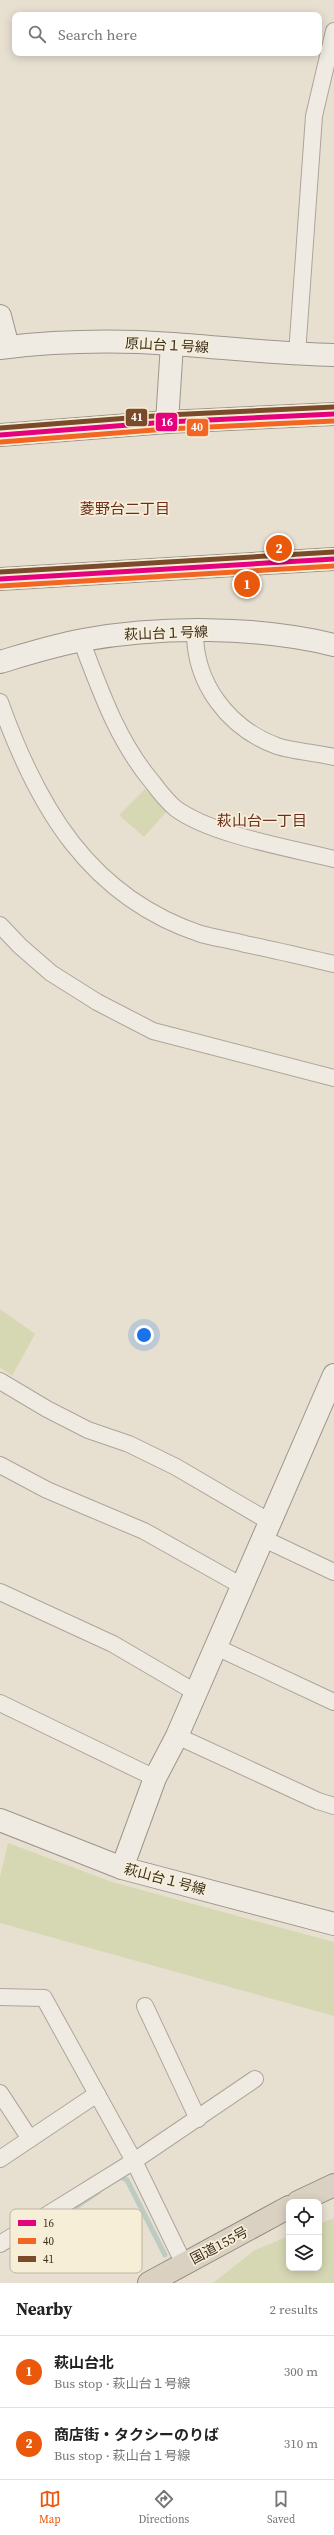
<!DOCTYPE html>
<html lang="en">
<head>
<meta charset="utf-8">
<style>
	:root { --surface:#fff; --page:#f2f2f2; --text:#222; --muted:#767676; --line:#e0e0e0; --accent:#ea580c }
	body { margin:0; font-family:"Source Serif 4","Noto Sans JP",serif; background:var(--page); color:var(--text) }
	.controls { position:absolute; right:12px; bottom:12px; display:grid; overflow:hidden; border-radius:8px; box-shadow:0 2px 10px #0003 }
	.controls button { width:36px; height:36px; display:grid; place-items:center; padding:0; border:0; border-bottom:1px solid var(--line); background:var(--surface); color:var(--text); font:20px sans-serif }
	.you { position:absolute; left:144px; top:1335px; width:14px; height:14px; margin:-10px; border:3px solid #fff; border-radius:50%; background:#1a73e8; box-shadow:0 0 0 6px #1a73e833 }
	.badge { display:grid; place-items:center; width:26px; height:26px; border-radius:50%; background:var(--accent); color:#fff; font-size:13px; font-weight:700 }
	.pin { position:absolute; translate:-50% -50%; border:2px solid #fff; box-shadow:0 1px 4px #0006 }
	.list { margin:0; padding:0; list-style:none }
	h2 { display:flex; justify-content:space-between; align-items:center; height:52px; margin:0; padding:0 16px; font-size:17px }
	h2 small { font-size:13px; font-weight:400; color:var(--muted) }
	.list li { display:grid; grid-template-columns:26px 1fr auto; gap:12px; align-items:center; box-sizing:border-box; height:72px; padding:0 16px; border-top:1px solid var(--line) }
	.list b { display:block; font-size:15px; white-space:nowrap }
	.list p { margin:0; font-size:13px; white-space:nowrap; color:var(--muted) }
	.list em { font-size:13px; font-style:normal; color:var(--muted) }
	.icon { flex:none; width:22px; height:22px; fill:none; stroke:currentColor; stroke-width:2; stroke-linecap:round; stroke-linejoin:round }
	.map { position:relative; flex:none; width:334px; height:2283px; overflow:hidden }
	.search { position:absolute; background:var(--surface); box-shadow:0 2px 10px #0003; left:12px; right:12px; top:12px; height:44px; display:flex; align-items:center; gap:10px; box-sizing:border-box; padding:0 14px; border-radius:8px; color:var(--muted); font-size:15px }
	.sheet { height:196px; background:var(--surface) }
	nav { display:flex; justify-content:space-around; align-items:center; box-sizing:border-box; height:56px; border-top:1px solid var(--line); background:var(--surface); font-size:11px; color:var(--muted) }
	nav a { display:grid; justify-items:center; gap:2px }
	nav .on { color:var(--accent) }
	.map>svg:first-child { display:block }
</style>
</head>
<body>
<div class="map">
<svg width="334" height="2283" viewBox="0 0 334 2283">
	<rect width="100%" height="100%" fill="#e7e0d1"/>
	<g fill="#d6d7b3">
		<polygon points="145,789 167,811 144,837 119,815"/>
		<polygon points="0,1309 35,1334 12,1376 0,1367"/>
		<polygon points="8,1843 112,1882 334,1942 334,2016 0,1923 0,1877"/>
		<polygon points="334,2218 334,2283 213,2283 255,2250 289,2236 289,2268 319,2268 319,2224"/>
	</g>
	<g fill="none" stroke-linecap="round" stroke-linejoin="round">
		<g stroke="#bcccc2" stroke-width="5">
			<polyline points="118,2179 121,2177 127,2180 165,2255"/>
			<polyline points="15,2248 98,2192"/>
		</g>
		<defs>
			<g id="street">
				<polyline points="297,354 314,116 334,31"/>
				<path d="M195,630C194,683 228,728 277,746C292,751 317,753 334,757"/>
				<path d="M81,640C101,692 117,740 153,783C159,791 167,801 175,808C211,835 290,848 334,859"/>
				<path d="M0,702C37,806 89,897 201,934C215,938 231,940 245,944C275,950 304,957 334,964"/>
				<polyline points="0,925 20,946 51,973 97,1002 153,1031 334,1078"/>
				<polyline points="0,1381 47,1409 88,1430 129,1444 176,1467 270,1522"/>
				<polyline points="0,1465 47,1490 144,1531 242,1586"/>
				<polyline points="262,1538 334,1572"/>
				<polyline points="0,1592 113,1644 195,1692"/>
				<polyline points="214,1646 334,1702"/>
				<polyline points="0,1703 155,1778"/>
				<polyline points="177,1736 318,1801 334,1806"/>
				<polyline points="0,1997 44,1998 134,2161 184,2264"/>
				<polyline points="145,2006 198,2119"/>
				<polyline points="0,2093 30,2139"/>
				<polyline points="0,2159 97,2094"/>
				<polyline points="0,2244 134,2161 255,2079"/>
			</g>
			<g id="secondary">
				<polyline points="0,316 8,347"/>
				<path d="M0,348C57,341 116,340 173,344C227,348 280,354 334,355"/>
				<polyline points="167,422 172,344"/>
				<polyline points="0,435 167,422 334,414"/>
				<polyline points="0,579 334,559"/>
				<path d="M0,662C27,654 55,645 83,640C160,626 258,626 334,645"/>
				<polyline points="0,1820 122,1868 334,1924"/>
				<polyline points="122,1868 155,1778 177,1736 334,1375"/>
			</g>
			<g id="highway">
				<polyline points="298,2202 334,2185"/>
				<polyline points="149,2283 289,2207"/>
			</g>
		</defs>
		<use href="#street" stroke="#ada599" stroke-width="18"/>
		<use href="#secondary" stroke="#9c958a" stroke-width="24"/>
		<use href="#highway" stroke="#928b80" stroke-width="24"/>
		<use href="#street" stroke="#efebe3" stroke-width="16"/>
		<use href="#secondary" stroke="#efebe3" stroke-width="22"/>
		<use href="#highway" stroke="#dad1c2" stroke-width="22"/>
		<defs>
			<g id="bus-1">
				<polyline points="0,435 167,422 334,414"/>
				<polyline points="0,579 334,559"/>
			</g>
			<g id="bus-2">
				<polyline points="1,442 167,429 334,421"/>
				<polyline points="0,586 334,566"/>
			</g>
			<g id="bus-3">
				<polyline points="0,428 167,415 334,407"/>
				<polyline points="0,572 334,552"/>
			</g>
		</defs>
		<use href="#bus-1" stroke="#f7eed8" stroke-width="8"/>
		<use href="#bus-2" stroke="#f7eed8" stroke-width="8"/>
		<use href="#bus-3" stroke="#f7eed8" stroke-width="8"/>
		<use href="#bus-1" stroke="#e5007d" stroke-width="5"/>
		<use href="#bus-2" stroke="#f26522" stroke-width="5"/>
		<use href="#bus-3" stroke="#7a4b2a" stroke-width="5"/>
	</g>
	<g text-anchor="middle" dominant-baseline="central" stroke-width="3.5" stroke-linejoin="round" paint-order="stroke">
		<g font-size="14" fill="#3d2e20" stroke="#f7eed8">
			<text transform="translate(167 345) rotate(3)">原山台１号線</text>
			<text transform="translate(166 633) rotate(-2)">萩山台１号線</text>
			<text transform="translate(165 1879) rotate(15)">萩山台１号線</text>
			<text transform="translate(219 2245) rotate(-28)">国道155号</text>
		</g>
		<g font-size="15" fill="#6b2e1e" stroke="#f7eed8">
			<text x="125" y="508">菱野台二丁目</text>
			<text x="262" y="820">萩山台一丁目</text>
		</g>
	</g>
	<rect x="10" y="2209" width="132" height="64" rx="6" fill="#f7eed8" stroke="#bfb4a1" stroke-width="1"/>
	<rect x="18" y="2220" width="18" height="6" fill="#e5007d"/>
	<rect x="18" y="2238" width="18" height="6" fill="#f26522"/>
	<rect x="18" y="2256" width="18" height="6" fill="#7a4b2a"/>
	<g font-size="11" fill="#3d2e20">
		<text x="43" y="2227">16</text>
		<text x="43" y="2245">40</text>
		<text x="43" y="2263">41</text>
	</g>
	<g stroke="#f7eed8" stroke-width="1.5">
		<rect x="125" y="408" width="23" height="19" rx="4" fill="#7a4b2a"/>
		<rect x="155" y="412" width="23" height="20" rx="4" fill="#e5007d"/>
		<rect x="186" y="418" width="23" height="19" rx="4" fill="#f26522"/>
	</g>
	<g font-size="11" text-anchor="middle" font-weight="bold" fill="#fff">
		<text x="137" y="421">41</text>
		<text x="167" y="426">16</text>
		<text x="197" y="431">40</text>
	</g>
</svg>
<div class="controls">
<button><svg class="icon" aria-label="locate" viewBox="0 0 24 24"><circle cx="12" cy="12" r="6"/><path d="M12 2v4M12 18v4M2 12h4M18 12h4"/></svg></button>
<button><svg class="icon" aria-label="layers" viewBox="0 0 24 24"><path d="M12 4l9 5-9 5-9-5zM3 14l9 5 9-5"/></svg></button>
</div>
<div class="you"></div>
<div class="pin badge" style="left:247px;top:584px">1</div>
<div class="pin badge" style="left:279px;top:548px">2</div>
<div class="search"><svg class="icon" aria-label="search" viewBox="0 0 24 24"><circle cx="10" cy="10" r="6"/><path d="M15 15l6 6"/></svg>Search here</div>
</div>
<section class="sheet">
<h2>Nearby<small>2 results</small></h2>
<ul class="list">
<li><span class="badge">1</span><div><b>萩山台北</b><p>Bus stop · 萩山台１号線</p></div><em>300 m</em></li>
<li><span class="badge">2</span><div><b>商店街・タクシーのりば</b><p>Bus stop · 萩山台１号線</p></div><em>310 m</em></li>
</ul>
</section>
<nav>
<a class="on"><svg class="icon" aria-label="map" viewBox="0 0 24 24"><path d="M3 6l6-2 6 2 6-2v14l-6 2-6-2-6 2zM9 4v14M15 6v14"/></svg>Map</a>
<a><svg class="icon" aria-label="directions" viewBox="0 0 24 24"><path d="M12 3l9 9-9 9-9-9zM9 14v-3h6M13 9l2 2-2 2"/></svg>Directions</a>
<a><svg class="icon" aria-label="saved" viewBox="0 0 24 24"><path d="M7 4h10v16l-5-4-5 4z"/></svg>Saved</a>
</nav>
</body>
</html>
